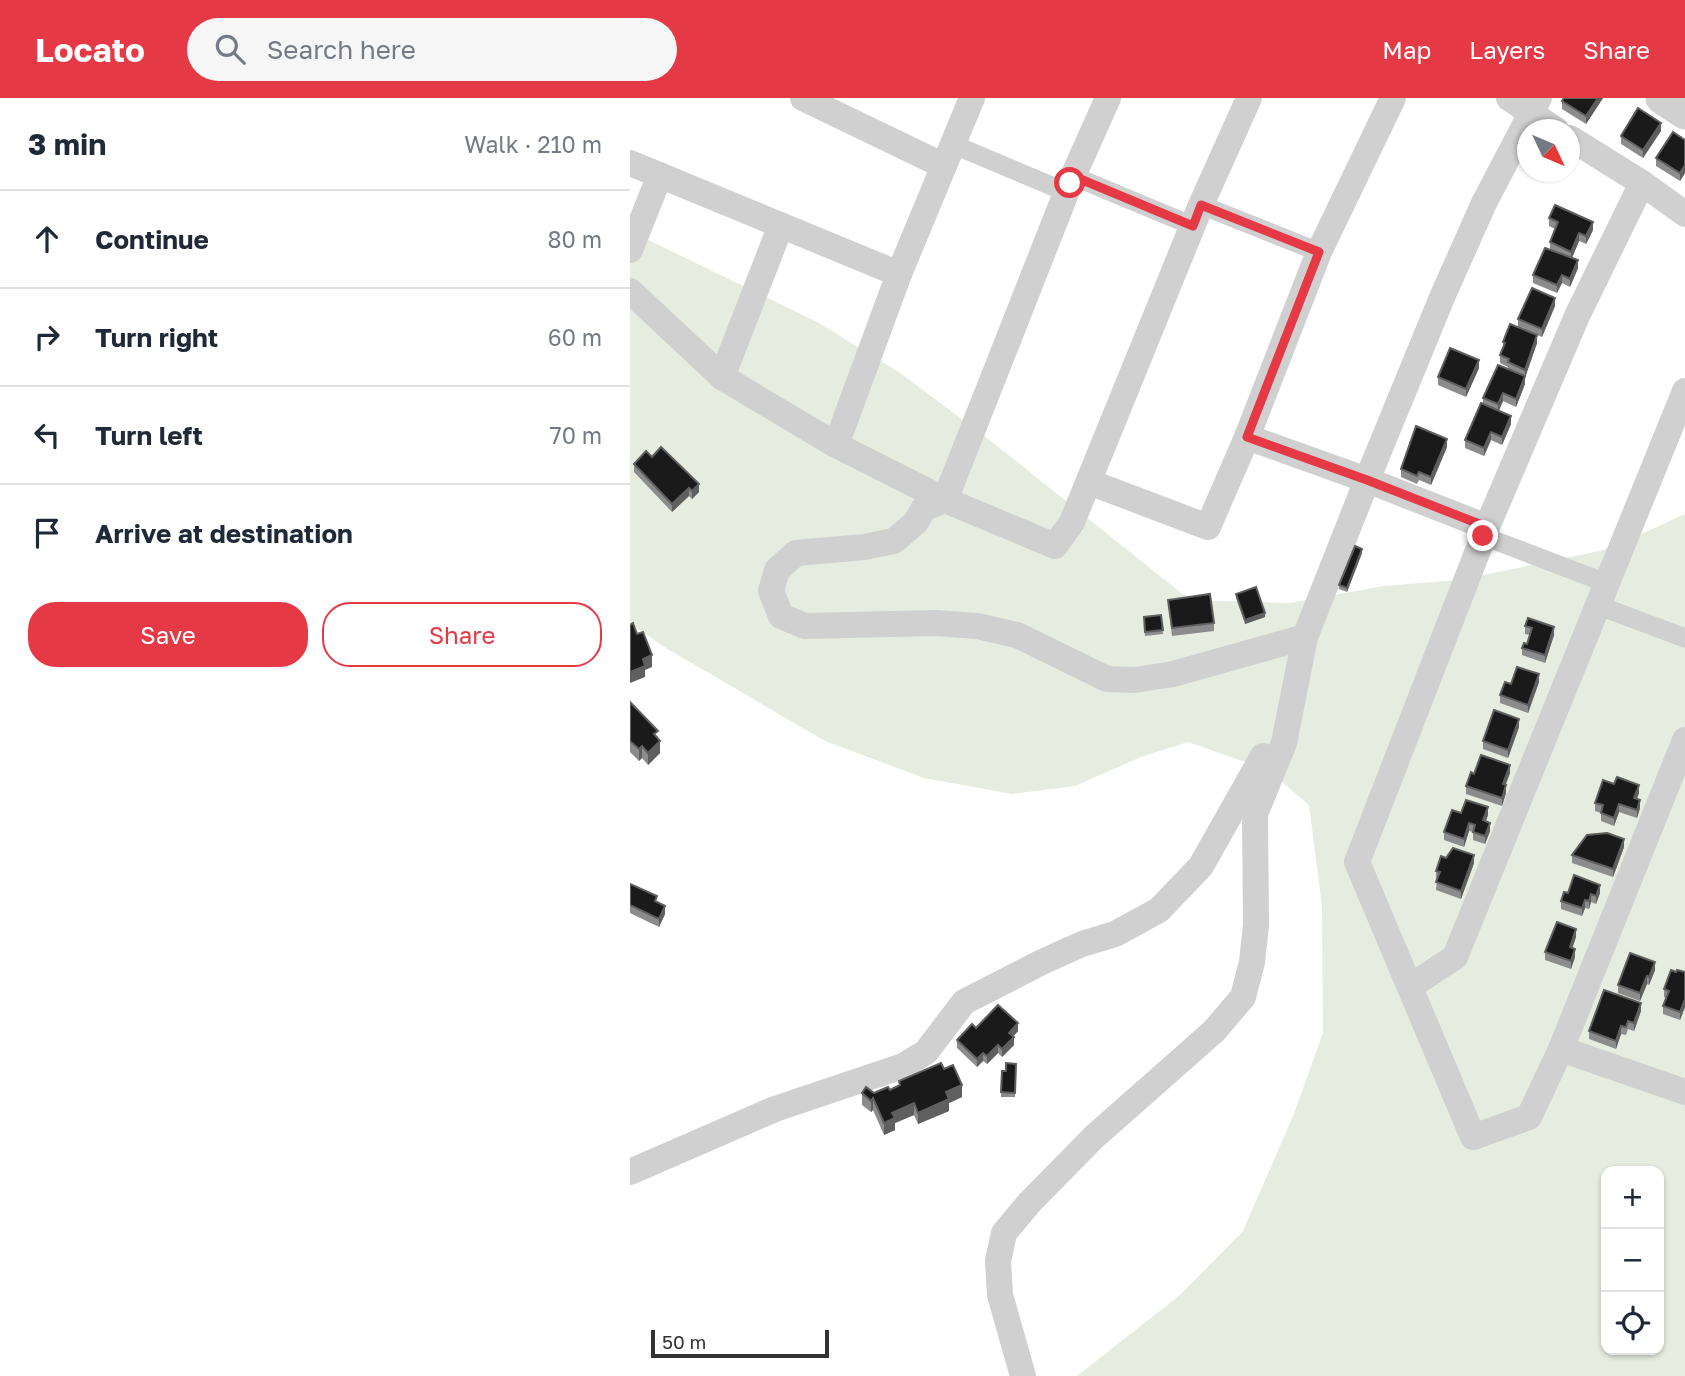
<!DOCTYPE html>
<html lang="en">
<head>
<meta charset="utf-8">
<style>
	:root { --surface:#fff; --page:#f6f6f7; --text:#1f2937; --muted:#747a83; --line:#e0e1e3; --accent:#e63946 }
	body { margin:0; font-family:"Golos Text",sans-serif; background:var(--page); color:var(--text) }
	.controls { position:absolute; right:21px; bottom:21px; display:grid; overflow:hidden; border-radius:14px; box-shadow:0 2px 5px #0004 }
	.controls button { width:63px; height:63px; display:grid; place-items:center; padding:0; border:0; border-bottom:2px solid var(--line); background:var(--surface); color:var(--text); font:35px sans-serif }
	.compass { position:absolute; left:887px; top:21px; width:63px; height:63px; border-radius:50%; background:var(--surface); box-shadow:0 2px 5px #0004; rotate:134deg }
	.scale { position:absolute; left:21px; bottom:18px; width:178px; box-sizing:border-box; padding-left:7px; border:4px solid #333; border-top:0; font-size:19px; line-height:24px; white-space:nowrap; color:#333; -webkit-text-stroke:5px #fff; paint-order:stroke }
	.stop { position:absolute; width:21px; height:21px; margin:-16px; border:5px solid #e63946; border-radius:50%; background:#fff }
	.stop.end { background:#e63946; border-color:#fff; box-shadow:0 2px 7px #0008 }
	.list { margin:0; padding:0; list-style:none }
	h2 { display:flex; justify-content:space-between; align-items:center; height:91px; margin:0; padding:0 28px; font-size:30px }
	h2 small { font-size:23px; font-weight:400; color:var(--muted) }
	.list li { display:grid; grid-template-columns:46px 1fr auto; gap:21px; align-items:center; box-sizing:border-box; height:98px; padding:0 28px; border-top:2px solid var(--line) }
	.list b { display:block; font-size:26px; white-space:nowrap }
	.list em { font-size:23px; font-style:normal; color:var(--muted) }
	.actions { display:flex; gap:14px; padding:21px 28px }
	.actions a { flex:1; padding:16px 0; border:2px solid var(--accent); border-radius:28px; text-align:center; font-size:24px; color:var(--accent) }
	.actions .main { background:var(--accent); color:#fff }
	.icon { flex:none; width:38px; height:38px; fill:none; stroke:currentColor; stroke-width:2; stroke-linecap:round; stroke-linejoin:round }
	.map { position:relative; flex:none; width:1055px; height:1278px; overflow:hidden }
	header { display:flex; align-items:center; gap:42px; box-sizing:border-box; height:98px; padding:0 35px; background:var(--accent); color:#fff }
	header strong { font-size:33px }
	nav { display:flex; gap:38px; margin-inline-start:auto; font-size:24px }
	.search { width:490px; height:63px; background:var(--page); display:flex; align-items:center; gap:18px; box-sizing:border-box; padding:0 24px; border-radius:38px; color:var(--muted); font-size:26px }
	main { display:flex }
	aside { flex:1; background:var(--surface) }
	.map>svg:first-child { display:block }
</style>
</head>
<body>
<header>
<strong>Locato</strong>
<div class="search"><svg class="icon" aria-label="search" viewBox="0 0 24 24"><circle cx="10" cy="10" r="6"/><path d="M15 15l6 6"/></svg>Search here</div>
<nav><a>Map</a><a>Layers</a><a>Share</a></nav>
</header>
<main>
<aside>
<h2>3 min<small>Walk · 210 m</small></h2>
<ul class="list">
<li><svg class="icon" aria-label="ahead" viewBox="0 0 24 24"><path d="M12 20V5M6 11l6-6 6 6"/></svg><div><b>Continue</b></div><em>80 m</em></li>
<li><svg class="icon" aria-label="right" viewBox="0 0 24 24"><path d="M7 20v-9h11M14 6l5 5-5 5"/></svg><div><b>Turn right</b></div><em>60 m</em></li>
<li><svg class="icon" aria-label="left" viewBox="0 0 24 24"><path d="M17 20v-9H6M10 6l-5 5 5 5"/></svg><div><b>Turn left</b></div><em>70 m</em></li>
<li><svg class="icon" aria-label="arrive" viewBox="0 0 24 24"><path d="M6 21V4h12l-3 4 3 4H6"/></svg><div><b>Arrive at destination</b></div></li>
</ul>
<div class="actions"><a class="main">Save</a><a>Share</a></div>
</aside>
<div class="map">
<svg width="1055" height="1278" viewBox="0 0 1055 1278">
	<rect width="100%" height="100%" fill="#fff"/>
	<path fill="#e6ecdf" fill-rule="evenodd" d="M0,133L189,225L270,275L361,343L560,502L659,505L754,488L829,482L979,451L1055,416V1278H447L550,1197L613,1133L663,1018L693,935L692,808L679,707L638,672L558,644L511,659L445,688L382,696L294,680L195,643L36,550L0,525ZM976,1073H1029V1252H976Z"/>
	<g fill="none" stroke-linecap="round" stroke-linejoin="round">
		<g stroke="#d0d0d0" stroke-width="19">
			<polyline points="322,46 436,94"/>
			<polyline points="443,78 563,128"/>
			<polyline points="571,107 689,154"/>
			<polyline points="853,438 976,485"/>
			<polyline points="967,507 1055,540"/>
		</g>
		<g stroke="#d0d0d0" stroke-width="26">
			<polyline points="173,0 314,68"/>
			<polyline points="478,0 440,85 315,402 294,410 286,424 264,443 234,449 166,455 147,472 141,493 151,518 175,528 306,525 347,528 387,537 477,581 505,582 543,576 675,539"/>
			<polyline points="879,0 926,32"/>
			<polyline points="940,40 1012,85 1055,116"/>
			<polyline points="0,65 269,176"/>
			<polyline points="1012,85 947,218 857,429 727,764 843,1039 899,1019 931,951 1055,642"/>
			<polyline points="0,152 30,77"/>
			<polyline points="0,193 92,279 206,347 315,402 425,448 442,424 571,107 619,0"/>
			<polyline points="92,279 151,127"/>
			<polyline points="617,339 737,382 857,429"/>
			<polyline points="206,347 269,176 342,0"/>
			<polyline points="459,384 578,429 617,339 689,154 763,0"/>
			<polyline points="781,888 825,859 1055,293"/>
			<polyline points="931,951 1055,994"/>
			<polyline points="0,1074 145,1011 273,968 296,954 334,904 412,864 452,846 485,836 529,812 571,768 633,658"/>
			<polyline points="393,1278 370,1197 368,1163 374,1135 400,1104 464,1039 584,933 613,899 622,864 626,827 625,716 654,645 675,539 737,382 813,197 854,105 909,0"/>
		</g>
		<polyline stroke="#d0d0d0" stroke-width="33" points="1032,0 1055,15"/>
	</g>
	<g fill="#8c8c8c">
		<polygon points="934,0 973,0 956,26 932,11 932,3"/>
		<polygon points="1031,33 1013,60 991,46 991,38"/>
		<polygon points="1055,42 1055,75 1050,83 1026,68 1026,60"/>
		<polygon points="919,120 963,132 956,146 949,143 942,160 948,170 940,189 932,185 927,195 903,185 903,177 920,152 920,144 925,131 919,128"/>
		<polygon points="925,208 912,239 888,229 888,221"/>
		<polygon points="873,244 907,245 895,279 895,286 886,309 873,303 869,313 881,326 872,347 861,342 854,358 835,350 835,342 853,306 853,300 878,271 878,269 870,265 870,257 873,249"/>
		<polygon points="849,270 836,299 808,287 808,279"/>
		<polygon points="817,349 801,387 789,382 787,386 771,379 771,371"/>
		<polygon points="22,359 69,394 62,401 59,398 42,414 4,374 4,366"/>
		<polygon points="732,455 717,494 709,491 709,487"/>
		<polygon points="606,496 635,519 615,526 606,500"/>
		<polygon points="538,502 584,525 584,533 542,538"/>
		<polygon points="531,517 533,536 515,538 514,519"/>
		<polygon points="895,528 924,537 915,565 892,557 892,550 897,546 900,537 895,536"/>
		<polygon points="909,584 898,615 870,605 870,597 881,586"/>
		<polygon points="0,604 28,640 30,655 18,667 12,660 9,663 0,654"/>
		<polygon points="889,629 878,660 853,651 853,643"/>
		<polygon points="880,675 875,686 876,695 872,708 836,696 836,688 844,676"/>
		<polygon points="1009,695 1007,701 1010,710 1007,720 989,714 984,728 971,723 971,715 965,713 965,705"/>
		<polygon points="831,715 858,717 856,723 860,733 855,746 843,742 843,734 839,733 834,749 814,742 814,734"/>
		<polygon points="994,749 983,779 942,765 942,757"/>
		<polygon points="816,760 844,765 831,801 806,792 807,781 806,781 806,773"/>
		<polygon points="0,786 27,804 35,816 29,829 0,815"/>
		<polygon points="970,795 966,806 961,804 959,811 955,810 952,818 931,811 931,803"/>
		<polygon points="946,839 942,850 945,859 941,871 915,862 915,854"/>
		<polygon points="1025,872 1019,887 1017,886 1010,903 988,895 988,887"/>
		<polygon points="1046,874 1055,874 1055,909 1050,922 1033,916 1033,908 1036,900 1034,899 1034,891"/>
		<polygon points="1011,913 1004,933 998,931 996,937 991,936 986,951 959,941 959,933"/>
		<polygon points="346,930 388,933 383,939 384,947 372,959 368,955 357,966 353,963 347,969 327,950 327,942"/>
		<polygon points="386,966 385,999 371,999 372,973 376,973"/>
		<polygon points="314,971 332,999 319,1005 319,1013 288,1026 284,1017 265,1025 265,1032 254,1037 243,1012 241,1014 232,1007 232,995 244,995 260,992 269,988 269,983"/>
	</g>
	<g fill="#5f5f5f">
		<polygon points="968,0 973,0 956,26 956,18"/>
		<polygon points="1031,25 1031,33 1013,60 1013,52"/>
		<polygon points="1055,67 1055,75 1050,83 1050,75"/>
		<polygon points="963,124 963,132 956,146 956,138"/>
		<polygon points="949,135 949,143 941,162 941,154"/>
		<polygon points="948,162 948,170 940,189 940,181"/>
		<polygon points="932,177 932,185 927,195 927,187"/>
		<polygon points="925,200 925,208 912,239 912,231"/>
		<polygon points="907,237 907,245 895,280 895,272"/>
		<polygon points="849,262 849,270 836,299 836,291"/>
		<polygon points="895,278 895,286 886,309 886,301"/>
		<polygon points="873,295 873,303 868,314 868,306"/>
		<polygon points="881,318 881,326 872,347 872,339"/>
		<polygon points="861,334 861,342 854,358 854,350"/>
		<polygon points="817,341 817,349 801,387 801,379"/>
		<polygon points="69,386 69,394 62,401 62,393"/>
		<polygon points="59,390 59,398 42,414 42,406"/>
		<polygon points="732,451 732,455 717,494 717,490"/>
		<polygon points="635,515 635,519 615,526 615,522"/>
		<polygon points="924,529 924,537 915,565 915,557"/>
		<polygon points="22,557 22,569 15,572 15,579 0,585 0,574 13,561"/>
		<polygon points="909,576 909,584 898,615 898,607"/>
		<polygon points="889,621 889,629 878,660 878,652"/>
		<polygon points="30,643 30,655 18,667 18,655"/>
		<polygon points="12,648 12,660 9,663 9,651"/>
		<polygon points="880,667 880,675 873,694 873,686"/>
		<polygon points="876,687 876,695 872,708 872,700"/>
		<polygon points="1009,687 1009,695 1004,708 1004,700"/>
		<polygon points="1010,702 1010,710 1007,720 1007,712"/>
		<polygon points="989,706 989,714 984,728 984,720"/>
		<polygon points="858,709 858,717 853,730 853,722"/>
		<polygon points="839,725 839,733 834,749 834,741"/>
		<polygon points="860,725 860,733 855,746 855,738"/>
		<polygon points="994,741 994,749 983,779 983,771"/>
		<polygon points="844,757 844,765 831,801 831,793"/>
		<polygon points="970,787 970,795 966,806 966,798"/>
		<polygon points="961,796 961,804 959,811 959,803"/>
		<polygon points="955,802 955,810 952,818 952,810"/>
		<polygon points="35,808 35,816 29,829 29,821"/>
		<polygon points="946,831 946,839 940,857 940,849"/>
		<polygon points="945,851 945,859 941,871 941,863"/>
		<polygon points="1025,864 1025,872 1019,887 1019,879"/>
		<polygon points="1017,878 1017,886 1010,903 1010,895"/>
		<polygon points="1055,901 1055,909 1050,922 1050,914"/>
		<polygon points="1011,905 1011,913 1004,933 1004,925"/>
		<polygon points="388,925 388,933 379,943 379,935"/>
		<polygon points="991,928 991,936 986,951 986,943"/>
		<polygon points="384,939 384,947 372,959 372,951"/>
		<polygon points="368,947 368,955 357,966 357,958"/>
		<polygon points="353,955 353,963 347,969 347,961"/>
		<polygon points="332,987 332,999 319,1005 319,1013 288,1026 288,1015 316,994"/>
		<polygon points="243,1000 243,1012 241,1014 241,1003"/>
		<polygon points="284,1005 284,1017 265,1025 265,1032 254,1037 254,1025 262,1015"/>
	</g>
	<g fill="#1a1a1a" stroke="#5f5f5f" stroke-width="2">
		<polygon points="934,0 968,0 956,18 932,3"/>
		<polygon points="1008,10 1031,25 1013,52 991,38"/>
		<polygon points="1043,34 1055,42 1055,67 1050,75 1026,60"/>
		<polygon points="925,107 963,124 956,138 949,135 941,154 920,144 928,124 919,120"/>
		<polygon points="915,150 948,162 940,181 932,177 927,187 903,177"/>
		<polygon points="902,190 925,200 912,231 888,221"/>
		<polygon points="880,226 907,237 895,272 878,264 879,261 870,257 875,245 873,244"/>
		<polygon points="820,250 849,262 836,291 808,279"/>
		<polygon points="868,267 895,278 886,301 873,295 868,306 853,300"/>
		<polygon points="851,305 881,318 872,339 861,334 854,350 835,342"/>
		<polygon points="786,328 817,341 801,379 789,374 787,378 771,371"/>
		<polygon points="31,349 69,386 62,393 59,390 42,406 4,366 16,353 22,359"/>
		<polygon points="725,448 732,451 717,490 709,487"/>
		<polygon points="626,489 635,515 615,522 606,496"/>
		<polygon points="580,496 584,525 542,530 538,502"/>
		<polygon points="531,517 533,532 515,534 514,519"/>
		<polygon points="898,520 924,529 915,557 892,550 894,545 897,546 902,530 895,528"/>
		<polygon points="3,525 7,536 13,534 22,557 13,561 15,568 0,574 0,527"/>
		<polygon points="887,569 909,576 898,607 870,597 875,584 881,586"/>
		<polygon points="0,604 28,633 24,636 30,643 18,655 12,648 9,651 0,643"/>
		<polygon points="864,612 889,621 878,652 853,643"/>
		<polygon points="851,657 880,667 873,686 876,687 872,700 836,688 841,674 844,676"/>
		<polygon points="987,679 1009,687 1004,700 1010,702 1007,712 989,706 984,720 971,715 973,707 965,705 973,682 984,686"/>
		<polygon points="836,702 858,709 853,722 860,725 855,738 843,734 845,727 839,725 834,741 814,734 822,712 831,715"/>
		<polygon points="977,735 994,741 983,771 942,757 957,737"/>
		<polygon points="823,750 844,757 831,793 806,784 810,774 806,773 811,758 816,760"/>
		<polygon points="944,777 970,787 966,798 961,796 959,803 955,802 952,810 931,803 934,794 938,795"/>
		<polygon points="0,786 27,798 25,803 35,808 29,821 0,807"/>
		<polygon points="927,824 946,831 940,849 945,851 941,863 915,854"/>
		<polygon points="1000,855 1025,864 1019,879 1017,878 1010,895 988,887"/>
		<polygon points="1041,872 1046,874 1047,872 1055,874 1055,901 1050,914 1033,908 1039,893 1034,891"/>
		<polygon points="974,892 1011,905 1004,925 998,923 996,929 991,928 986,943 959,933"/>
		<polygon points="368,907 388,925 379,935 384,939 372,951 368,947 357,958 353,955 347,961 327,942 342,926 346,930"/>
		<polygon points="311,965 314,971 323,967 332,987 316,994 319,1001 288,1015 284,1005 262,1015 265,1020 254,1025 243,1000 241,1003 232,995 236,989 244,995 258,989 260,992 270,987 269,983"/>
		<polygon points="376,965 386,966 385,995 371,994 372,973 376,973"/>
	</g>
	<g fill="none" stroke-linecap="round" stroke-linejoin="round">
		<polyline stroke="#e63946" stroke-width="9" points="440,85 443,78 563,128 571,107 689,154 617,339 737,382 857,429 853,438"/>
	</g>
</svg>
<div class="controls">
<button>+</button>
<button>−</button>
<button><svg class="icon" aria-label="locate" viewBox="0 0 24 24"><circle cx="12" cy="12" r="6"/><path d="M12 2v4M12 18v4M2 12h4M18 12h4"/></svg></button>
</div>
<svg class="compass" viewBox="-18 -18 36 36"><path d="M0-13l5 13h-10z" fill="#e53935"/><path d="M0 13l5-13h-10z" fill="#747a83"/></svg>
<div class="scale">50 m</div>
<div class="stop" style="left:440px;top:85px"></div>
<div class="stop end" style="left:853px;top:438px"></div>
</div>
</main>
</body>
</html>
